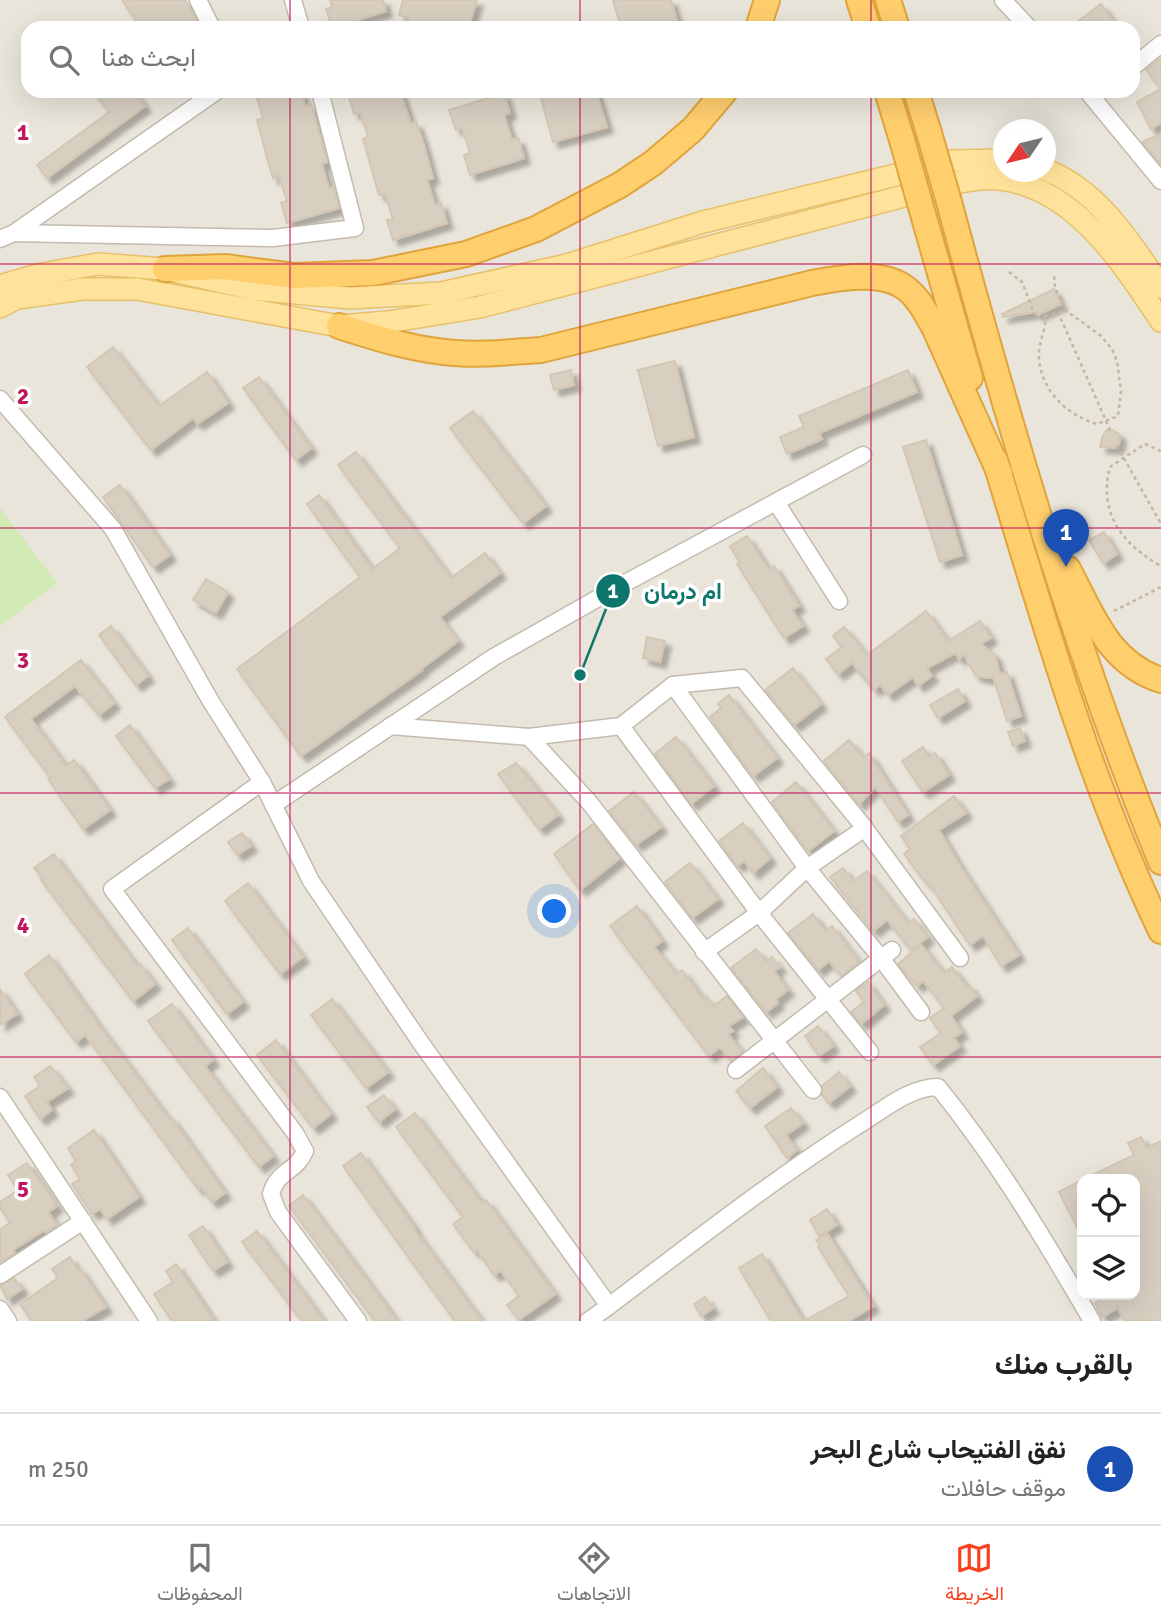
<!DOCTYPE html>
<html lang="ar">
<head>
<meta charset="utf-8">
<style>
	:root { --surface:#fff; --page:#f2f2f2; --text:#222; --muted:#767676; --line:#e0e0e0; --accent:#fc3f1d }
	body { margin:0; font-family:Signika,Vazirmatn,sans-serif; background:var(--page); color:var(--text); direction:rtl }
	.controls { position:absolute; right:21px; bottom:21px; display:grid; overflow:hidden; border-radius:14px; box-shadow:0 7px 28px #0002 }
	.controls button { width:63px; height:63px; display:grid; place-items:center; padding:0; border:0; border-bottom:2px solid var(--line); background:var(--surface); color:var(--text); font:35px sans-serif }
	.compass { position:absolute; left:993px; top:119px; width:63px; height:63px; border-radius:50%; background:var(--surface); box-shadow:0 7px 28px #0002; rotate:235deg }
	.you { position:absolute; left:555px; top:912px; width:24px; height:24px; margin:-18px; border:5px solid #fff; border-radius:50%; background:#1a73e8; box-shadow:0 0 0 10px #1a73e833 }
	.badge { display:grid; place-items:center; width:46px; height:46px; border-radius:50%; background:var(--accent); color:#fff; font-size:23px; font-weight:700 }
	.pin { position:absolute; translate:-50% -58px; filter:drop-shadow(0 2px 4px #0008) }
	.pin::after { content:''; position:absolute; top:37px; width:24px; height:21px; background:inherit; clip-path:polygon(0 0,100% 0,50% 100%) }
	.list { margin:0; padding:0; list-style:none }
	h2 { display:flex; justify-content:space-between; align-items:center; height:91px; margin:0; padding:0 28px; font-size:30px }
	h2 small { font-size:23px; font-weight:400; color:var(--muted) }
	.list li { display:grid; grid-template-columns:46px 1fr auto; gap:21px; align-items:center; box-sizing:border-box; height:112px; padding:0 28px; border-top:2px solid var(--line) }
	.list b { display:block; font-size:26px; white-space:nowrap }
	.list p { margin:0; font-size:23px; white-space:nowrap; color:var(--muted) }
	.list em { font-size:23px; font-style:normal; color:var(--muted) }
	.icon { flex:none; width:38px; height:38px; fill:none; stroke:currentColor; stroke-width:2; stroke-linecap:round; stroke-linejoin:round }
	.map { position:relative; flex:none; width:1161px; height:1321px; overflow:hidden; direction:ltr }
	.search { position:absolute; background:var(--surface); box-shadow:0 7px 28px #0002; left:21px; right:21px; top:21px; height:77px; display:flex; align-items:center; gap:18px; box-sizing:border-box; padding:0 24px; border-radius:21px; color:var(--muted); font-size:26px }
	.sheet { height:203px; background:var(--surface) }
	nav { display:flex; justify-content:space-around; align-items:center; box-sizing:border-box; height:98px; border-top:2px solid var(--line); background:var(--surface); font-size:19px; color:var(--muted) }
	nav a { display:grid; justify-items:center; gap:4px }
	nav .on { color:var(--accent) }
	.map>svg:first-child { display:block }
</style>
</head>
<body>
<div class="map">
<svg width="1161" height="1321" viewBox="0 0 1161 1321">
	<defs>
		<filter id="shadow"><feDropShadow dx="6" dy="6" stdDeviation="2" flood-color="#0004"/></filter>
	</defs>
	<rect width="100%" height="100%" fill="#f6f3ec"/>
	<path fill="#eae5da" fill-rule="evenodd" d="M0,0H1161V1321H0ZM28,28H1133V91H28ZM1004,130H1046V172H1004ZM1082,1179H1135V1295H1082Z"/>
	<polygon fill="#d2eab5" points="0,508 57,583 0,626"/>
	<g fill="#d8cfc1" stroke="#d3c7b4" stroke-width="2" filter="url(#shadow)">
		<polygon points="122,0 185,0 200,28 141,28"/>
		<polygon points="330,0 383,0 386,11 332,28 326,9 332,7"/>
		<polygon points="403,0 477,0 468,28 406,28 409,18 399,15"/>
		<polygon points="613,0 671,0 679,28 621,28"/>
		<polygon points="1101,4 1118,28 1069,28"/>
		<polygon points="1161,58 1161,123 1151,129 1137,102 1161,89 1146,70"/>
		<polygon points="93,91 134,91 145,106 47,178 37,165 109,112"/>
		<polygon points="255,91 301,91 305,106 311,104 327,162 322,164 329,189 334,187 339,208 287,223 281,203 287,201 279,176 273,178 267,158 257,120 263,118"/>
		<polygon points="358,91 400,91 411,124 416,122 423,142 433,178 427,180 435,205 441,203 447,223 393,240 387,220 393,219 385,194 379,195 363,139 368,137 360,112 354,114 348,94"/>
		<polygon points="539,91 596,91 607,127 553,142"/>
		<polygon points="504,93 510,113 504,115 512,140 518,138 524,158 470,175 464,155 470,153 462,128 456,130 449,110"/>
		<polygon points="1161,134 1161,164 1142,142"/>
		<polygon points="1054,289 1061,304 1038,315 1036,312 1003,317 1002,314"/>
		<polygon points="113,347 159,406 207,372 228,403 197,424 193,418 151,450 87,367"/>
		<polygon points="675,361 694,437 658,446 638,370"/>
		<polygon points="571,370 574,385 554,390 550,375"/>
		<polygon points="908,370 917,392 819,433 822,439 787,454 780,437 804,427 799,416"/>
		<polygon points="259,377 311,448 296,460 243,388"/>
		<polygon points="473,411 546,506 523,523 450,428"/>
		<polygon points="1107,430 1113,430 1120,435 1119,444 1115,448 1100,447 1103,435"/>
		<polygon points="926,440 962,555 940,562 903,447"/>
		<polygon points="356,452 451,578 485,553 500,573 440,617 458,641 421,669 422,670 301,756 237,669 360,577 307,504 319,495 372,569 400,548 338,465"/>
		<polygon points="120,485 170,555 153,567 103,497"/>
		<polygon points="1104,532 1117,554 1103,563 1089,540"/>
		<polygon points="747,536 768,569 774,566 799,606 792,610 803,626 784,638 737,564 740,563 730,546"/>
		<polygon points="206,579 228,592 216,613 193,600"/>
		<polygon points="926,611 948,641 980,621 991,638 981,644 995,655 1000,674 1007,672 1021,716 1007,721 993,677 985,678 975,675 964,655 959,659 955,653 927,668 932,676 918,686 913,677 888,695 880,685 874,690 852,663 838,674 826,659 842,647 833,636 844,627 867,655"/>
		<polygon points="111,626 148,676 136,685 99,635"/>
		<polygon points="647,637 665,641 660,662 643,658"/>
		<polygon points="81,660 114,703 99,715 75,686 31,719 66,766 74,760 110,810 83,829 48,779 50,777 5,717"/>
		<polygon points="793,668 821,704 794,725 765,690"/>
		<polygon points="958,689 965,701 938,718 930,705"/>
		<polygon points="729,695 777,758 753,776 710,717 721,708 718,704"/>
		<polygon points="130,725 169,779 155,788 116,736"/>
		<polygon points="1020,728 1025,741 1013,746 1008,732"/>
		<polygon points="676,737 714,786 691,804 655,754"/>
		<polygon points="849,740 864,758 869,753 908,815 898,822 875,787 859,804 824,761"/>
		<polygon points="923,747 929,757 935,753 949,775 923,792 902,761"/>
		<polygon points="516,763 558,815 539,829 498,774"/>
		<polygon points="796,782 834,831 808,851 772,802"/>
		<polygon points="634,792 661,827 636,845 609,811"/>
		<polygon points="954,796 966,813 939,830 962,869 1019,955 1001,966 983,936 970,945 928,882 926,883 904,854 910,849 901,836"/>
		<polygon points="743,823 770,858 753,873 744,861 737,866 719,841"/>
		<polygon points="593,824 620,858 580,890 554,854"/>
		<polygon points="242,833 251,846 237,855 228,842"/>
		<polygon points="54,854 137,966 140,964 155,984 133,1001 41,880 43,879 34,868"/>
		<polygon points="690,863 718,899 692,918 665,882"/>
		<polygon points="843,868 853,881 867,871 908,923 914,919 928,937 911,950 887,920 873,931 830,877"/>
		<polygon points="248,883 303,957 280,974 225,901"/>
		<polygon points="637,906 662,941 654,947 676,974 682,970 704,1000 707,997 714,1006 727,996 743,1017 729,1026 733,1031 728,1034 742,1052 731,1061 720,1047 709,1056 610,926"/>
		<polygon points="813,914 825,931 832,926 859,962 841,976 829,961 818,970 788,933"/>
		<polygon points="188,928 243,1002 227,1014 172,940"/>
		<polygon points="921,944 944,973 952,967 966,986 969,985 977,996 951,1016 962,1032 954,1038 960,1046 933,1065 920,1047 941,1033 930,1018 944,1008 923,981 917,986 898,964"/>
		<polygon points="756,949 766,961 772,957 780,967 774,971 788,990 776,999 778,1003 766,1012 731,968"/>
		<polygon points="49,955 98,1024 169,1119 171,1117 225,1193 212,1202 201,1187 198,1189 85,1035 76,1042 25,974"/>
		<polygon points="868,982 884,1005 861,1024 851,1012 864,1002 856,991"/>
		<polygon points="0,989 17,1014 0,1025"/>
		<polygon points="332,999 388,1072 366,1088 311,1015"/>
		<polygon points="172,1004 213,1060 205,1066 273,1156 259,1167 148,1021"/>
		<polygon points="818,1026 833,1046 819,1056 805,1036"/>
		<polygon points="276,1040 331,1114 313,1128 257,1055"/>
		<polygon points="50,1066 68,1088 47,1102 52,1110 40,1119 25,1096 40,1086 34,1077"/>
		<polygon points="763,1068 777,1087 750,1108 736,1091"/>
		<polygon points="839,1072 850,1086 829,1103 822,1095 822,1086"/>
		<polygon points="384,1095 395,1109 379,1122 367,1107"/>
		<polygon points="791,1108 803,1123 786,1135 797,1150 787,1158 765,1126"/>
		<polygon points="415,1113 482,1203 486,1200 555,1294 519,1320 507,1305 519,1296 501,1271 494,1275 477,1250 474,1252 453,1224 463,1217 396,1127"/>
		<polygon points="94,1130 139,1197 107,1219 100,1209 92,1214 72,1184 80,1179 71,1165 76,1161 68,1148"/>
		<polygon points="1141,1137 1147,1148 1161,1141 1161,1321 1124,1321 1118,1308 1102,1317 1095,1303 1110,1295 1135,1295 1135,1179 1084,1179 1134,1155 1128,1143"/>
		<polygon points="361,1153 415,1228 414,1229 482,1321 455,1321 409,1258 343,1166"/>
		<polygon points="27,1163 57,1206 48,1212 57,1225 46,1232 45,1230 13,1250 15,1253 0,1262 0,1229 10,1223 0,1208 0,1202 18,1190 8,1175"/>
		<polygon points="1082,1180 1082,1237 1059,1192"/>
		<polygon points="303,1195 358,1268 397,1321 375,1321 289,1206"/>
		<polygon points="827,1209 837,1225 819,1236 810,1220"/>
		<polygon points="203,1226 227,1262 213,1271 189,1235"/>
		<polygon points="257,1231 324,1321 302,1321 242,1242"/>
		<polygon points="827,1233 873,1306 849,1321 804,1321 849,1296 818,1247 820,1246 816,1240"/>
		<polygon points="762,1254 803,1321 771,1321 739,1268"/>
		<polygon points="70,1257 78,1270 80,1269 106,1307 82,1321 32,1321 20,1304 58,1278 52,1269"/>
		<polygon points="176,1264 195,1292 214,1321 172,1321 154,1294 173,1282 166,1271"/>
		<polygon points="14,1278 22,1289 7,1299 0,1285"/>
		<polygon points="705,1297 713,1308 701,1316 694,1304"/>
	</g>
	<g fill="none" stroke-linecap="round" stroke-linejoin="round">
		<defs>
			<g id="minor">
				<polyline points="198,0 212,28"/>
				<polyline points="293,0 301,28"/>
				<polyline points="1003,0 1029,28"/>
				<polyline points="1133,67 1161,44"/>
				<polyline points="1087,91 1161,181"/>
				<polyline points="14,233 217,91"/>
				<polyline points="0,239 14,233 273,238 355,228 320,91"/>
				<polyline points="0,399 113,529 210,700 262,782 311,881 421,1043 609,1306 588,1321"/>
				<polyline points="776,502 839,601"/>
				<polyline points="673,685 742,678 860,822 960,958"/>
				<polyline points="390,726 529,737 589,802 813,1090"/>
				<polyline points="621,726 673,685 807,868 881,958 921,1012"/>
				<polyline points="529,737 621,726 759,913 870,1052"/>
				<path d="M262,782L112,889L295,1133L305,1151C296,1173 278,1169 271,1194L278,1212L358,1321"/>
				<polyline points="273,805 494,657 616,588 863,455"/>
				<polyline points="704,952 759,913 807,868 865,828"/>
				<polyline points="736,1070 892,950"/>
				<polyline points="0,1097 149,1321"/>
				<polyline points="0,1275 83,1221"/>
				<path d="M609,1306C691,1244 771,1181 857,1126C882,1111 909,1087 938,1087C997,1160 1045,1240 1092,1321"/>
				<polyline points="0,1309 8,1321"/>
			</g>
			<g id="major">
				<path d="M1046,170C1098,190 1131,243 1161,287"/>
				<polyline points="0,286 37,275 98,264 165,269 253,289 350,298 441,293 567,265 703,222 953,161 1004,160"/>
				<path d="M0,307L17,298L83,289H137L339,326L388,322L480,307L935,188C955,183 978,177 999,179C1075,187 1123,264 1161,321"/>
			</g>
			<g id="highway">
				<polyline points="859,0 868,28"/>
				<polyline points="888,0 897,28"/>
				<polyline points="758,28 767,0"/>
				<polyline points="887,91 902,140"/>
				<polyline points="916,91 929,133"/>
				<path d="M949,202C1009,425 1074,648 1161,862"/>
				<polyline points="921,207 970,378"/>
				<polyline points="165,269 225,267 294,276 373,273 466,254 536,229 620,185 653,163 693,129 725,91"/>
				<path d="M339,326C373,337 408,348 444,352C476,356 509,352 541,350L812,283C840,278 885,269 909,291C920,300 927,315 934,327L1000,474"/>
				<path d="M995,460C1043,618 1089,781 1161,931"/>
				<path d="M1068,569C1092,614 1108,663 1161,680"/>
			</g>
		</defs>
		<use href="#minor" stroke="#c2bbae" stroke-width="19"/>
		<use href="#major" stroke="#e6c16a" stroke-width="24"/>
		<use href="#highway" stroke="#e0a43c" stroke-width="28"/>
		<g stroke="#c4b79f" stroke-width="2.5" stroke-dasharray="3.5 3.5" stroke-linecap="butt">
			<path d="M1009,272L1022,282L1036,318L1045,316C1047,328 1039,340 1039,353C1038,387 1065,415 1097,424L1118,416L1121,391L1117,361L1112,349L1100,335L1065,310L1055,287L1054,275"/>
			<polyline points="1058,312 1110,430"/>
			<polyline points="1045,316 1065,310"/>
			<polyline points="1117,446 1161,524"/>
			<path d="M1161,451L1145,444L1110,467C1098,513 1122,544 1161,566"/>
			<polyline points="1114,611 1161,587"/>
		</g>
		<use href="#minor" stroke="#fff" stroke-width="16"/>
		<use href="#major" stroke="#ffe39c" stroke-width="21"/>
		<use href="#highway" stroke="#ffcf6e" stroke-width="24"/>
		<defs>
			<g id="highway-bridge">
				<polyline points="929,133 949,202"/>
				<polyline points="902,140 921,207"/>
			</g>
		</defs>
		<use href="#highway-bridge" stroke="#e0a43c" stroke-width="28" stroke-linecap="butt"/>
		<use href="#highway-bridge" stroke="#ffcf6e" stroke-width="24"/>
	</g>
	<path fill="none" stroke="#c2185b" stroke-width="2" stroke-opacity="0.55" d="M290,0V28M580,0V28M871,0V28M290,91V1321M580,91V1321M871,91V1321M0,264H1161M0,528H1161M0,793H1161M0,1057H1161"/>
	<g font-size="23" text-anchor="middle" font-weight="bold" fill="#c2185b" stroke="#fff" stroke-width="7" stroke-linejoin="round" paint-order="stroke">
		<text x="23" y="140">1</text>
		<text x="23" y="404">2</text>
		<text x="23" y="668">3</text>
		<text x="23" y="933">4</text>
		<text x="23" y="1197">5</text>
	</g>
	<path fill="none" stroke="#0f766e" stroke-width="2.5" d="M580 675L613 591"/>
	<g fill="#0f766e" stroke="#fff" stroke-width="2.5">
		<circle cx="580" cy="675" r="7"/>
		<circle cx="613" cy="591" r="18"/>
	</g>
	<g font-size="21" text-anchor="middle" font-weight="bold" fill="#fff">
		<text x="613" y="598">1</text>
	</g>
	<g font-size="23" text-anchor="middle" font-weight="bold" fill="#0f766e" stroke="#fff" stroke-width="7" stroke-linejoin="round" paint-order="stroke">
		<text x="683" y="599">ام درمان</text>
	</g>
</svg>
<div class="controls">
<button><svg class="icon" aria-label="locate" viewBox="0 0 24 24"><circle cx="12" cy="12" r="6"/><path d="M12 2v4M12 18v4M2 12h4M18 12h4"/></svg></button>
<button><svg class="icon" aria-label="layers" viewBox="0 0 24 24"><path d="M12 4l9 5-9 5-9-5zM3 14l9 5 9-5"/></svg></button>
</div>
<svg class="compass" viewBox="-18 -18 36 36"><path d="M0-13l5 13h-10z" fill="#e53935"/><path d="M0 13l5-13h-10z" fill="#767676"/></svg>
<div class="you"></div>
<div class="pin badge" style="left:1066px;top:567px;background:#1a4fb4">1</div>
<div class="search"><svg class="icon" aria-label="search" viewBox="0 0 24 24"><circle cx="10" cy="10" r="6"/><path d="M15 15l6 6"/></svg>ابحث هنا</div>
</div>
<section class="sheet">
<h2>بالقرب منك<small></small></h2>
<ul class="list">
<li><span class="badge" style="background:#1a4fb4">1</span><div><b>نفق الفتيحاب شارع البحر</b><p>موقف حافلات</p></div><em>250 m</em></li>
</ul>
</section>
<nav>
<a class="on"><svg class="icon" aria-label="map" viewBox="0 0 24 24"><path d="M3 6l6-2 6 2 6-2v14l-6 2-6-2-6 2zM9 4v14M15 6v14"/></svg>الخريطة</a>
<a><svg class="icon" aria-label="directions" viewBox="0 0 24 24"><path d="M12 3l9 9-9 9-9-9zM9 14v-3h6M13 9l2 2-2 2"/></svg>الاتجاهات</a>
<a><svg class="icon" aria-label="saved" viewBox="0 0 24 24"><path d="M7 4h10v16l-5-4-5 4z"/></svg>المحفوظات</a>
</nav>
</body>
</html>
